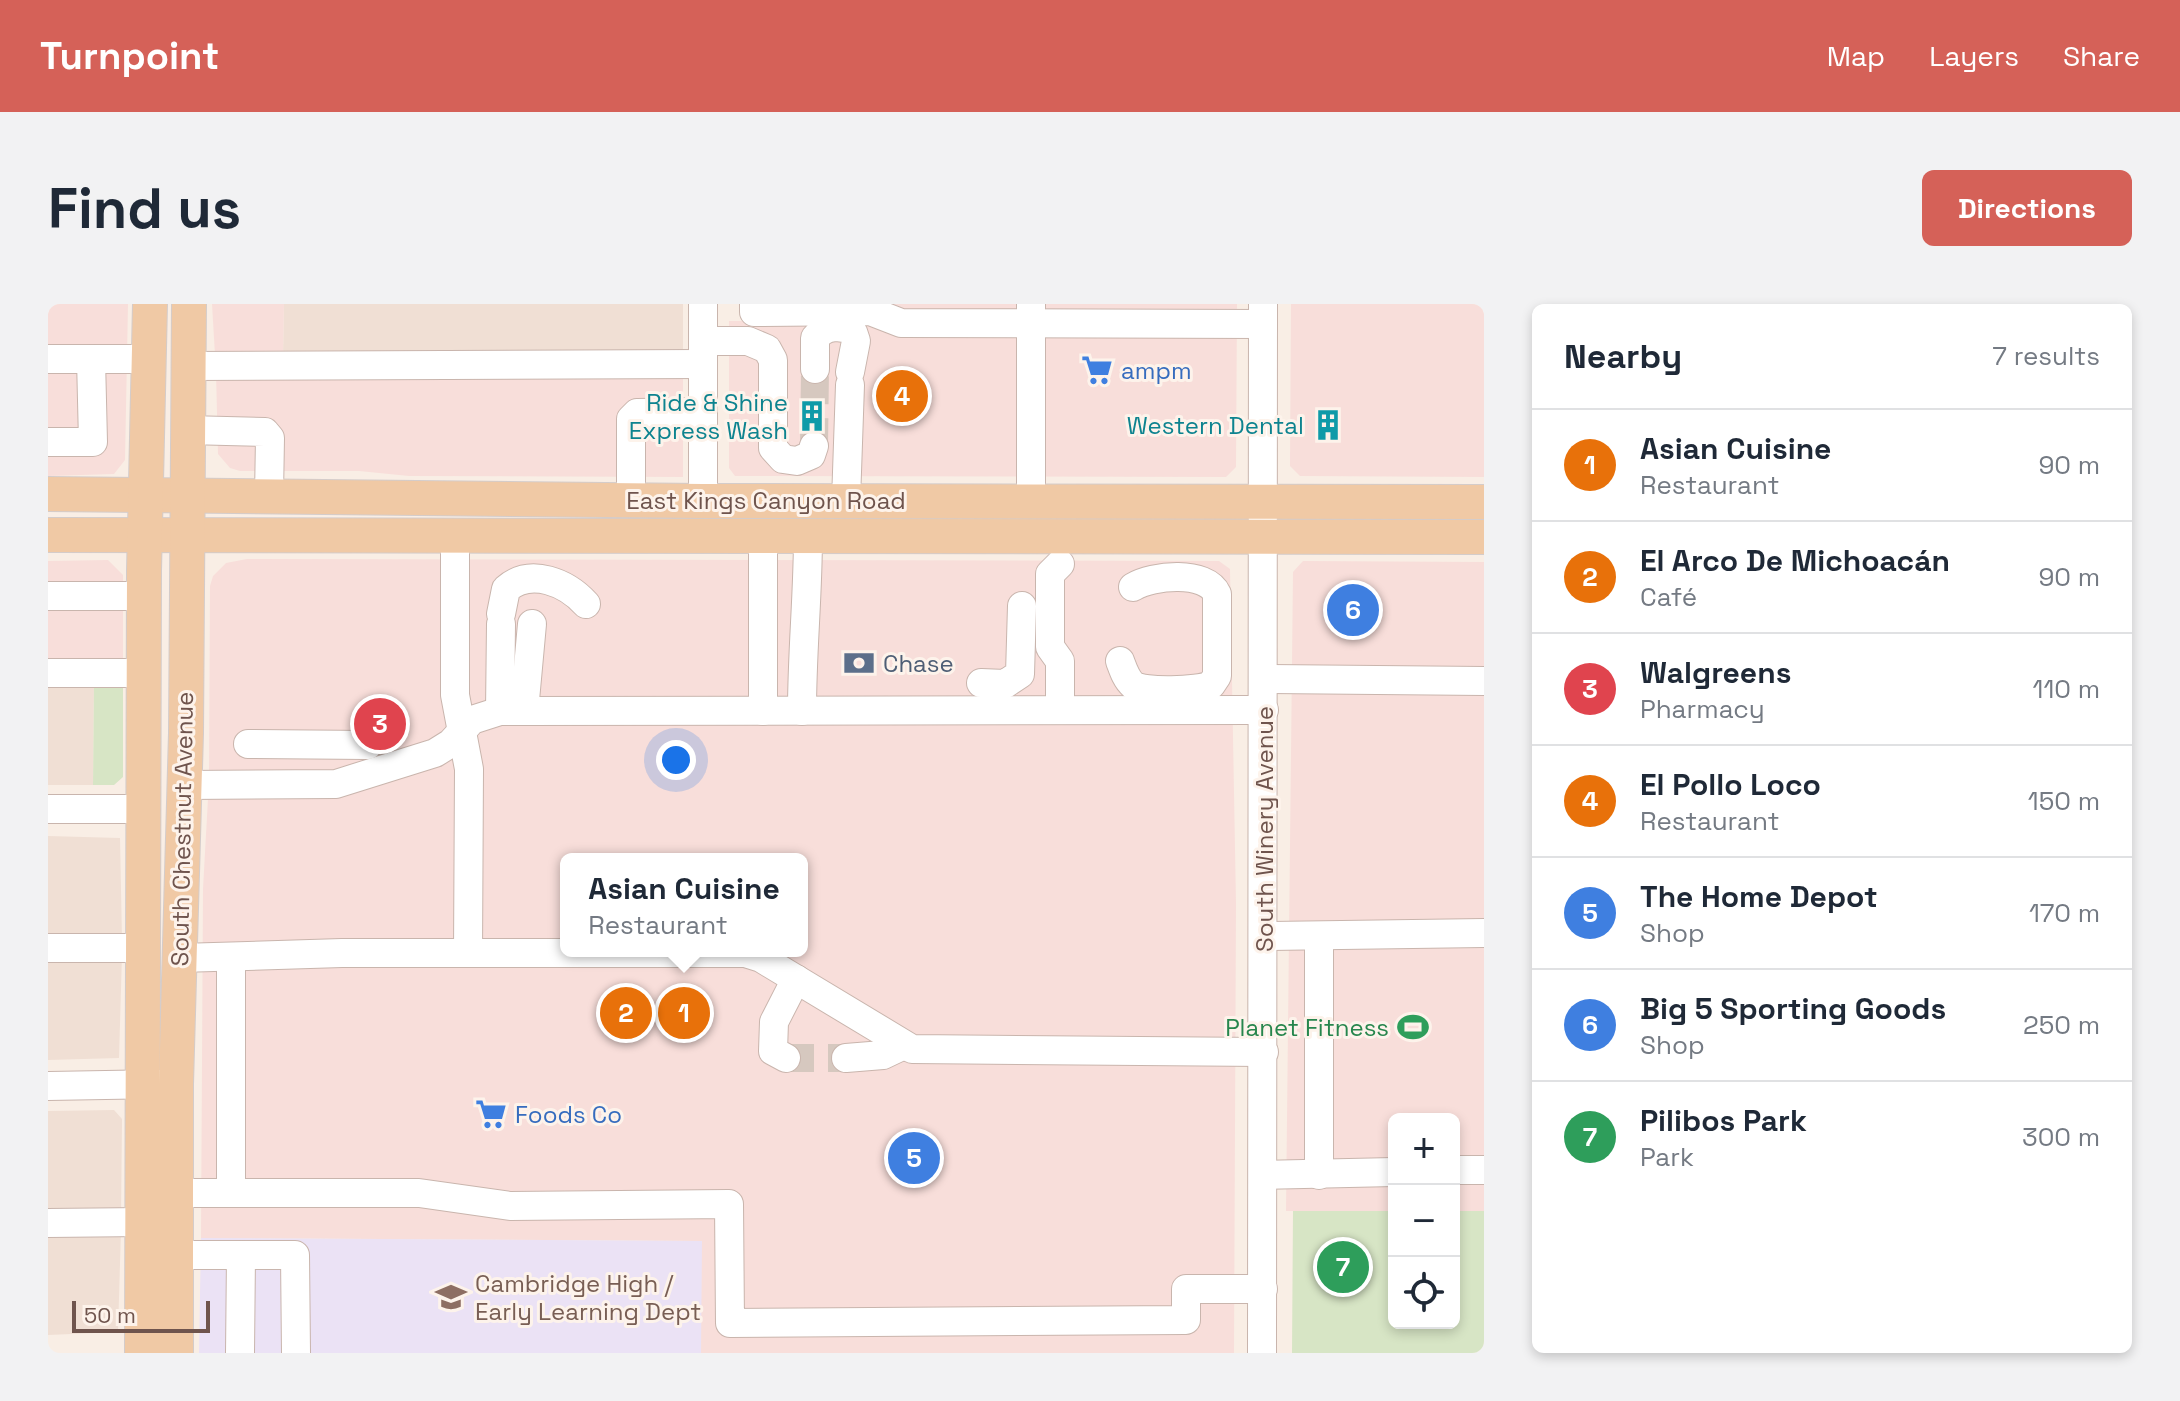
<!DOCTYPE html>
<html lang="en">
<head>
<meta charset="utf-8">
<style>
	:root { --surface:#fff; --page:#f2f2f3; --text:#1f2937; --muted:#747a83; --line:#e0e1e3; --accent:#d56158 }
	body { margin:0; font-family:"Space Grotesk",sans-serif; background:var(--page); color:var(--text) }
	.controls { position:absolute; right:24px; bottom:24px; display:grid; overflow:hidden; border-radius:12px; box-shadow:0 4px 12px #0003 }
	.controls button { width:72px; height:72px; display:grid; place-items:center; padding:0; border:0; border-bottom:2px solid var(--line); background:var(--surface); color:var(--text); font:40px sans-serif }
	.scale { position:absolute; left:24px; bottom:20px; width:138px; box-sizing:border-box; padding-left:8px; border:4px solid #6f544d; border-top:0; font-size:22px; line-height:28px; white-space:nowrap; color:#6f544d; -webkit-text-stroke:6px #fdf3eb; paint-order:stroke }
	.you { position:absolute; left:628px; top:456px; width:28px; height:28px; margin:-20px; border:6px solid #fff; border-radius:50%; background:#1a73e8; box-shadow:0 0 0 12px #1a73e833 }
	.badge { display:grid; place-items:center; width:52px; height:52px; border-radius:50%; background:var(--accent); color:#fff; font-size:26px; font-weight:700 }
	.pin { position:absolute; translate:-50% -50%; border:4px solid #fff; box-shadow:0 2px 8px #0006 }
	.popup { position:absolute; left:512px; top:549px; width:248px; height:104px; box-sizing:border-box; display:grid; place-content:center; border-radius:12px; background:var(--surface); filter:drop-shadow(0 2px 6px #0005); font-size:26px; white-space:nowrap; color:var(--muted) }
	.popup b { font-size:30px; color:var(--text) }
	.popup::after { content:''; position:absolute; left:50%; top:100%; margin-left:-16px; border:16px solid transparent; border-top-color:var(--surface) }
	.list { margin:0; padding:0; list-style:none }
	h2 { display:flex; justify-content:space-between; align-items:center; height:104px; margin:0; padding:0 32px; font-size:34px }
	h2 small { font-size:26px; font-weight:400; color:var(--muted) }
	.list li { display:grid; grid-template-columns:52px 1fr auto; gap:24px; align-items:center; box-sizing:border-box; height:112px; padding:0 32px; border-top:2px solid var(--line) }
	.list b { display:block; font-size:30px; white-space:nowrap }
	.list p { margin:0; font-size:26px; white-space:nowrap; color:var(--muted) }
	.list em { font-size:26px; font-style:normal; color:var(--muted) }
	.icon { flex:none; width:44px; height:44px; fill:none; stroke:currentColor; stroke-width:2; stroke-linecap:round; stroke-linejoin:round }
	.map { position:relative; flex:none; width:1436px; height:1049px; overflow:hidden; border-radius:12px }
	header { display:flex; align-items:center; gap:48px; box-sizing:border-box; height:112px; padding:0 40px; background:var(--accent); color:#fff }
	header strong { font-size:38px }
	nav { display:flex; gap:44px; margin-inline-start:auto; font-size:28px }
	.intro { display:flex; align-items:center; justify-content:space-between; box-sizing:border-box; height:192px; padding:0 48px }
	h1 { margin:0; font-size:56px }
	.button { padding:20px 36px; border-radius:12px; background:var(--accent); color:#fff; font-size:28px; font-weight:700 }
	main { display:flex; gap:48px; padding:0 48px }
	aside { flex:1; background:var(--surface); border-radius:12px; box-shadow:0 4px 12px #0003 }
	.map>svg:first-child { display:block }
</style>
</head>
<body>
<header>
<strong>Turnpoint</strong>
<nav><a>Map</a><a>Layers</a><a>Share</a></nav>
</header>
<div class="intro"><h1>Find us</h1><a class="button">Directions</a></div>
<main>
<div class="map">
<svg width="1436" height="1049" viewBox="0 0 1436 1049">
	<rect width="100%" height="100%" fill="#f9eee5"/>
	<g fill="#f0dfd4">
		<polygon points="236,0 635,0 635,52 235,51"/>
		<polygon points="0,376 46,376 45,481 0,481"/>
		<polygon points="0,532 72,534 74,637 0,637"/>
		<polygon points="74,650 71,754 0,756 0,651"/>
		<polygon points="66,806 74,815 73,912 0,912 0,807"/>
		<polygon points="73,925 70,1028 0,1031 0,926"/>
	</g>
	<g fill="#f8deda" fill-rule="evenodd">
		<polygon points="0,0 80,0 77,156 66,170 0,172"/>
		<polygon points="164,0 236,0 235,51 167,51"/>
		<polygon points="695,0 1189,0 1188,163 1178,173 687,172 681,164 681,17 694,17"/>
		<polygon points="1243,0 1436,0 1436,173 1252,172 1242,162"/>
		<polygon points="168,68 635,69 635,173 361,172 311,167 192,167 182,164 170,150"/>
		<path d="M199,255L1171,257L1182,265L1188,600L1186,1049H653V937L153,934L155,585L161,476L162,282L165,272L178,259ZM518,555H754V647H518Z"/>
		<polygon points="60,256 75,271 75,362 0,362 0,257"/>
		<polygon points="1255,257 1436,258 1436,907 1406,907 1406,815 1346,815 1346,907 1238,907 1245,268"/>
	</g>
	<polygon fill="#ebe2f5" points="153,934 654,937 653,1049 151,1049"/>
	<g fill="#d7e5c5">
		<polygon points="46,376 75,376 75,473 66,481 45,481"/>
		<polygon points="1245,907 1346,907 1346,1019 1406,1019 1406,907 1436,907 1436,1049 1244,1049"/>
	</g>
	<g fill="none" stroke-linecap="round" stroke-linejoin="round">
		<g stroke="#d6c8bf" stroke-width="28" stroke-dasharray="28 14" stroke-linecap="butt">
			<polyline points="766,142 767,65"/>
			<polyline points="320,441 346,441"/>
			<polyline points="738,754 798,754"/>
		</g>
		<defs>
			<g id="minor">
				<polyline points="706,0 706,8 822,7 853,19 1215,20"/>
				<polyline points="983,0 983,197"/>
				<polyline points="655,37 700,37 719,45 725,56 725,144 735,155 749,157 763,151 766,142"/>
				<polyline points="0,55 101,55"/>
				<polyline points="140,62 655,60"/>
				<path d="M767,65V34C776,22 793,20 805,28L808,37L802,68"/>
				<polyline points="139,126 217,128 222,134 221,191"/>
				<polyline points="0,138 45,138 43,55"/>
				<polyline points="583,196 583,115 589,109 655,108"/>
				<polyline points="655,197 655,0"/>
				<polyline points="798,197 802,81"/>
				<polyline points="407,230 407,391 421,465 420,649"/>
				<polyline points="1012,260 1002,270 1002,343 1012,357 1012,406"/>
				<polyline points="0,292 96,292"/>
				<path d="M453,310L458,285C483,263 519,279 538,300"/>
				<path d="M1072,357C1075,365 1078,375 1085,381C1095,389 1151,387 1163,381L1169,372V290C1158,266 1105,271 1085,283"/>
				<polyline points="0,369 96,369"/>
				<polyline points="1216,375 1436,377"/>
				<polyline points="933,379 957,380 972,370 974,302"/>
				<polyline points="452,407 453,320"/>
				<polyline points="476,407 484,320"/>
				<polyline points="715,407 715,231"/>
				<path d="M754,407C754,347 760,291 760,231"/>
				<polyline points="200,440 320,441"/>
				<polyline points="136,481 288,480 387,449 403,439 424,416 452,407 1216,406"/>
				<polyline points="0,505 96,505"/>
				<polyline points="1216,632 1436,629"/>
				<polyline points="0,644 95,644"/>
				<polyline points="183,653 183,889"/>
				<polyline points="132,654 294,649 697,649 713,654 864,745 1216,748"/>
				<polyline points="738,754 725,747 726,718 748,675"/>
				<polyline points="798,754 835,751 856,741"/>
				<polyline points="0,782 115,780"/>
				<polyline points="1406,866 1436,866"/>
				<polyline points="1216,871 1346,868"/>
				<polyline points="1271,871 1271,632"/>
				<polyline points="128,889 371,889 462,902 681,900 682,1019 1138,1016 1138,985 1215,985"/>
				<polyline points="0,919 95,918"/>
				<polyline points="128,951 247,951 248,1049"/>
				<polyline points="192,1049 193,951"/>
				<polyline points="1214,1049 1215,0"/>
			</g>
			<g id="major">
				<polyline points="0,190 655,197 1436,198"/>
				<polyline points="0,231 1436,233"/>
				<polyline points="94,1049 96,267 102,0"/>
				<polyline points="128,1049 128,780 138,429 141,0"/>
			</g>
		</defs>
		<use href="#minor" stroke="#c9b5ad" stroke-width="30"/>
		<use href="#major" stroke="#d4ccca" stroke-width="36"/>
		<use href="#minor" stroke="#fff" stroke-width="28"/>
		<use href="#major" stroke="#f0c9a5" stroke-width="34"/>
	</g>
	<defs>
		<symbol id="supermarket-bare" viewBox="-9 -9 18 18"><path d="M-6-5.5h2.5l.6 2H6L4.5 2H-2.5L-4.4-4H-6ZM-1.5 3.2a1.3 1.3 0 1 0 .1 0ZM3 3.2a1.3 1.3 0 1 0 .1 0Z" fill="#3f7fe0" stroke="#fdf3eb" stroke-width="2.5" paint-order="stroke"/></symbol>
		<symbol id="building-bare" viewBox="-9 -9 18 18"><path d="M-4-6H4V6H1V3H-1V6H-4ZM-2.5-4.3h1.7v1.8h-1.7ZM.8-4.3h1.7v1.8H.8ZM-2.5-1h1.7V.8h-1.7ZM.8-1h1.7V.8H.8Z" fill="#0f9aa8" stroke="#fdf3eb" stroke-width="2.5" paint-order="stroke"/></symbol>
		<symbol id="bank-bare" viewBox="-9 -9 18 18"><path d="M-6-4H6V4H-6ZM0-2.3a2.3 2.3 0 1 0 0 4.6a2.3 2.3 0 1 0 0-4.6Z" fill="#5c6f8a" stroke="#fdf3eb" stroke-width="2.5" paint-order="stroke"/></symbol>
		<symbol id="stadium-bare" viewBox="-9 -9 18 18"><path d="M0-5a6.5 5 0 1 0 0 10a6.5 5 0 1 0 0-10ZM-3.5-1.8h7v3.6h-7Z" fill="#2e9e5b" stroke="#fdf3eb" stroke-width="2.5" paint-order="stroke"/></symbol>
		<symbol id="school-bare" viewBox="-9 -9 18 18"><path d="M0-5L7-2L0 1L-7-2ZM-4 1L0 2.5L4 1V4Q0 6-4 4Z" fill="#8d6e63" stroke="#fdf3eb" stroke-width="2.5" paint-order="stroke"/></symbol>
	</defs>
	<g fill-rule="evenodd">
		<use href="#supermarket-bare" x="1027" y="44" width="44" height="44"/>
		<use href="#building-bare" x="742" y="90" width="44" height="44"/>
		<use href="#building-bare" x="1258" y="99" width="44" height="44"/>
		<use href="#bank-bare" x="789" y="337" width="44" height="44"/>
		<use href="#stadium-bare" x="1343" y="701" width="44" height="44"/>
		<use href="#supermarket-bare" x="421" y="788" width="44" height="44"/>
		<use href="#school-bare" x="381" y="971" width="44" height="44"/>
	</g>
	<g text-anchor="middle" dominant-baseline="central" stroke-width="6" stroke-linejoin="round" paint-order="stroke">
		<g font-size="24" fill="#366cbe" stroke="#fdf3eb" text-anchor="start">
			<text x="1073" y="66">ampm</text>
			<text x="467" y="810">Foods Co</text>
		</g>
		<g font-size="24" fill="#0d838f" stroke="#fdf3eb" text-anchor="end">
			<text x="740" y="98">Ride &amp; Shine<tspan x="740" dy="28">Express Wash</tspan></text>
			<text x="1256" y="121">Western Dental</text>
		</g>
		<g font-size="24" fill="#6f544d" stroke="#fdf3eb">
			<text x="718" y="196">East Kings Canyon Road</text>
			<text transform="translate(134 525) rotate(-89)">South Chestnut Avenue</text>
			<text transform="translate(1216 525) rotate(-90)">South Winery Avenue</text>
		</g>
		<g font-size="24" fill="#4e5e75" stroke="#fdf3eb" text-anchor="start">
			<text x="835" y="359">Chase</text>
		</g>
		<g font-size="24" fill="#27864d" stroke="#fdf3eb" text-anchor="end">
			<text x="1341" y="723">Planet Fitness</text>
		</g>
		<g font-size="24" fill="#785e54" stroke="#fdf3eb" text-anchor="start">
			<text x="427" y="979">Cambridge High /<tspan x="427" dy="28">Early Learning Dept</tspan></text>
		</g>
	</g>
</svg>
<div class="controls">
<button>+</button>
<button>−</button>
<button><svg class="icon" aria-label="locate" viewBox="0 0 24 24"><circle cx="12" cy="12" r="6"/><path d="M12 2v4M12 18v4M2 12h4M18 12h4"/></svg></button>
</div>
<div class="scale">50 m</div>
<div class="you"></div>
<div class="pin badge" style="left:636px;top:709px;background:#e8710a">1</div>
<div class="popup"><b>Asian Cuisine</b>Restaurant</div>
<div class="pin badge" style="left:578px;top:709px;background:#e8710a">2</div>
<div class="pin badge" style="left:332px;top:420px;background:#e0444e">3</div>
<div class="pin badge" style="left:854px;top:92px;background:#e8710a">4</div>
<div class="pin badge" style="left:866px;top:854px;background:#3f7fe0">5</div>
<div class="pin badge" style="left:1305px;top:306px;background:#3f7fe0">6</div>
<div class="pin badge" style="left:1295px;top:963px;background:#2e9e5b">7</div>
</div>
<aside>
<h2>Nearby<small>7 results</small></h2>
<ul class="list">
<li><span class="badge" style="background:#e8710a">1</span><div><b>Asian Cuisine</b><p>Restaurant</p></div><em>90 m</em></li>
<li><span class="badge" style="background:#e8710a">2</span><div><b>El Arco De Michoacán</b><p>Café</p></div><em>90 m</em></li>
<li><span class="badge" style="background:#e0444e">3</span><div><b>Walgreens</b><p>Pharmacy</p></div><em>110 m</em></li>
<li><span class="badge" style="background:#e8710a">4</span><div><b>El Pollo Loco</b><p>Restaurant</p></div><em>150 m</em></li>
<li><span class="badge" style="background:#3f7fe0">5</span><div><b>The Home Depot</b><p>Shop</p></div><em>170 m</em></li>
<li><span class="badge" style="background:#3f7fe0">6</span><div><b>Big 5 Sporting Goods</b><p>Shop</p></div><em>250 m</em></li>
<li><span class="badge" style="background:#2e9e5b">7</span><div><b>Pilibos Park</b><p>Park</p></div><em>300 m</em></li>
</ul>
</aside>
</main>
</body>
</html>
